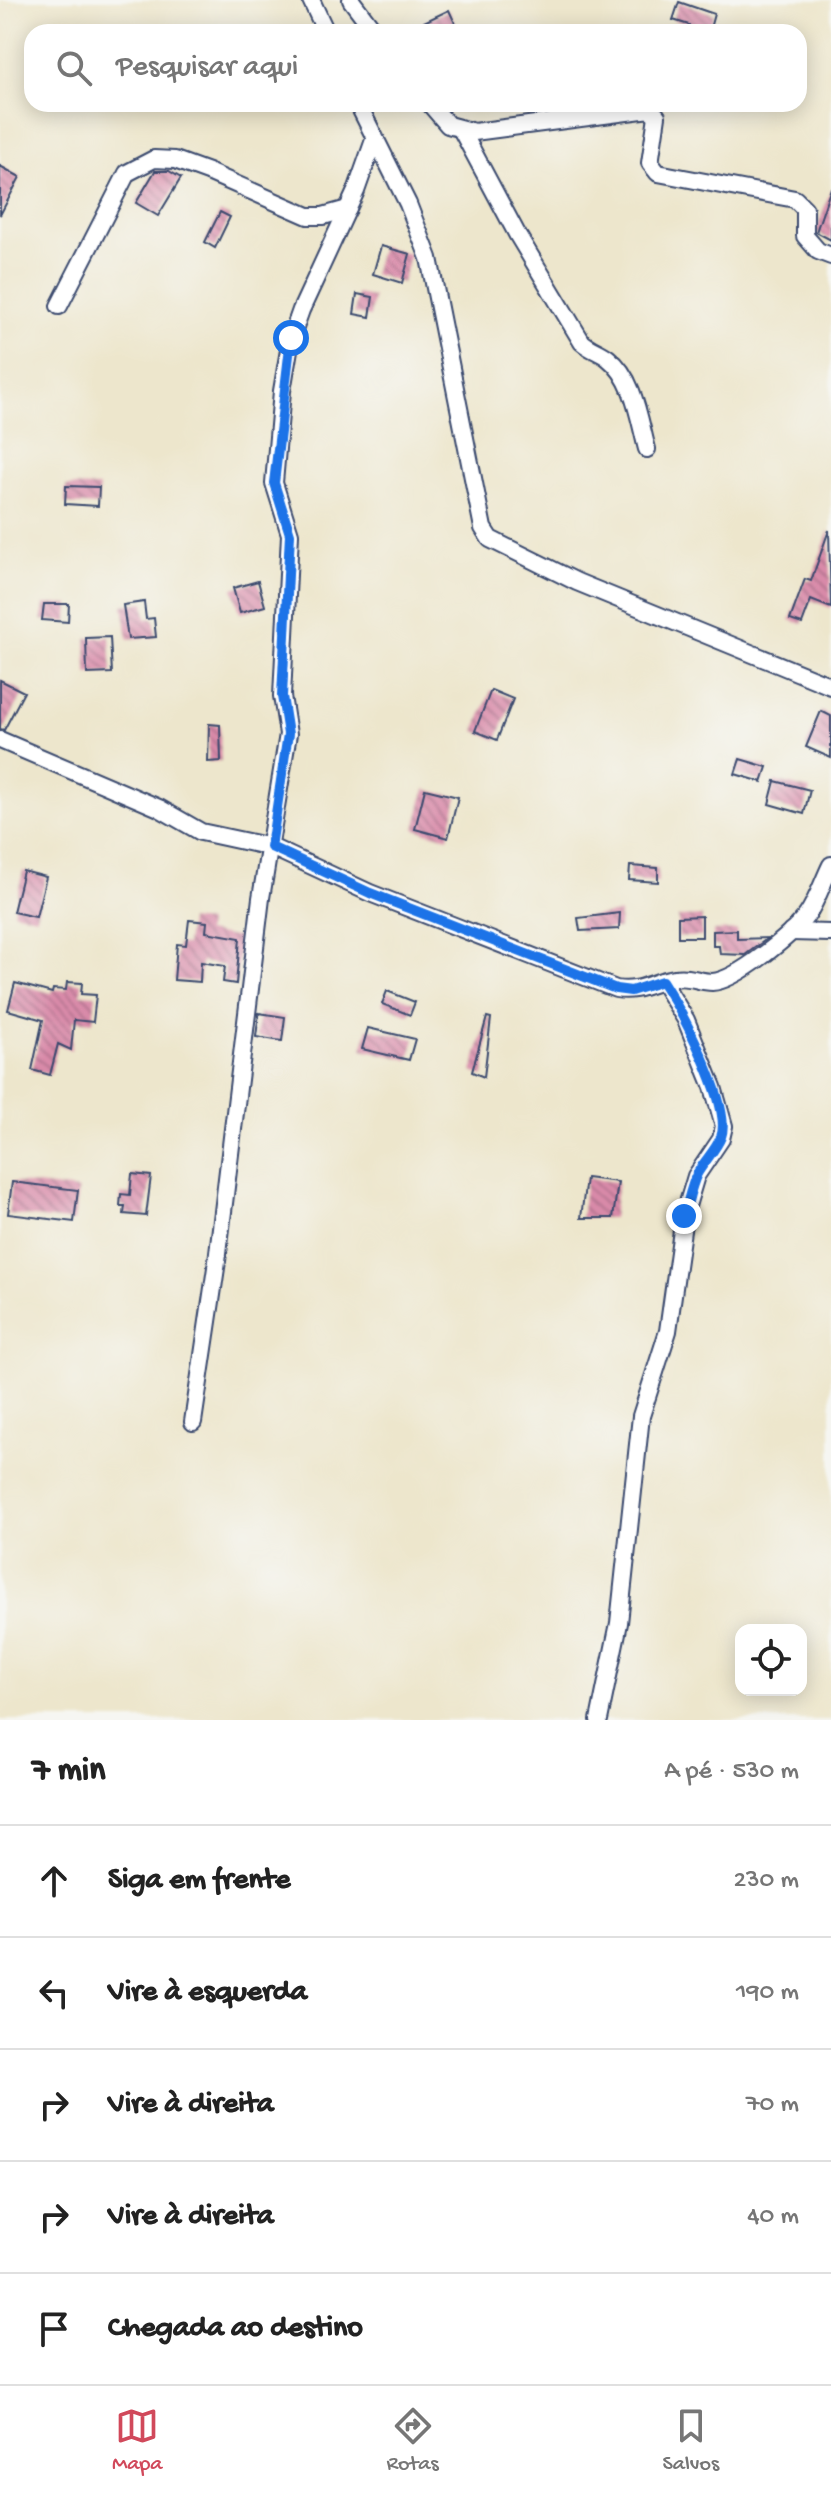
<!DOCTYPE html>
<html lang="pt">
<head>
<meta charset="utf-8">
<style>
	:root { --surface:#fff; --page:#f2f2f2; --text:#222; --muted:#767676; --line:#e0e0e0; --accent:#d1495b }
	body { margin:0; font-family:"Gochi Hand",sans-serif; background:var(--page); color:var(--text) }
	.controls { position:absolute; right:24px; bottom:24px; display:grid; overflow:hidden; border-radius:16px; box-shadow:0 4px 20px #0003 }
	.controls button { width:72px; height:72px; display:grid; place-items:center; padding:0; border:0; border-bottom:2px solid var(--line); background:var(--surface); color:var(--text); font:40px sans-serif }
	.stop { position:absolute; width:24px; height:24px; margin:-18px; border:6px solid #1a73e8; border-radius:50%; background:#fff }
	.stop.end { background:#1a73e8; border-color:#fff; box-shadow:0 2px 8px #0008 }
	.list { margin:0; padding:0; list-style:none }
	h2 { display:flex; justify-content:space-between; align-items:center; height:104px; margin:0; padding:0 32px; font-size:34px }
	h2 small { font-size:26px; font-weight:400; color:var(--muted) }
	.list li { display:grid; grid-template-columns:52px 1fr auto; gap:24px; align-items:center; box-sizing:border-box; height:112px; padding:0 32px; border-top:2px solid var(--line) }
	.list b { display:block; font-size:30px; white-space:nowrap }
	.list em { font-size:26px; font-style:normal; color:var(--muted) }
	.icon { flex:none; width:44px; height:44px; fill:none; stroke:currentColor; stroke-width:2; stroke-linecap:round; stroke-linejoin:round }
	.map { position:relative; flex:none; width:831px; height:1720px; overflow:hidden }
	.search { position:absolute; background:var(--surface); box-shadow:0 4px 20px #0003; left:24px; right:24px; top:24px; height:88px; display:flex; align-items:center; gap:20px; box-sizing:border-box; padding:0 28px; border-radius:24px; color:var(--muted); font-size:30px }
	.sheet { height:664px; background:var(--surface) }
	nav { display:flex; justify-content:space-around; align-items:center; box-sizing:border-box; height:112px; border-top:2px solid var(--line); background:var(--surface); font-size:22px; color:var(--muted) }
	nav a { display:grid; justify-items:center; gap:4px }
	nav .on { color:var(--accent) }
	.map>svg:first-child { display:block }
</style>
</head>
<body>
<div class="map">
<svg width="831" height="1720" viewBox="0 0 831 1720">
	<defs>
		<pattern id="building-back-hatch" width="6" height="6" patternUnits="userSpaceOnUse" patternTransform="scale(2)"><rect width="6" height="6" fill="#d98aa9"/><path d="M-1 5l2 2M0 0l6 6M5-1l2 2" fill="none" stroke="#af718d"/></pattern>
	</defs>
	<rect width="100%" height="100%" fill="#f6f6f2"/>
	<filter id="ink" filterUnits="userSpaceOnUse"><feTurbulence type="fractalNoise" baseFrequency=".0125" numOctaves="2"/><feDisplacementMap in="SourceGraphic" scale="16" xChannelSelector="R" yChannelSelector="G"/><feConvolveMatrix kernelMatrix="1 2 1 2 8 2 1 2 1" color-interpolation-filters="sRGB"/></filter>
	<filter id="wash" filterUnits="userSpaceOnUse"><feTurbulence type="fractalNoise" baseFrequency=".006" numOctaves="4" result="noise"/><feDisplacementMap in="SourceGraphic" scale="32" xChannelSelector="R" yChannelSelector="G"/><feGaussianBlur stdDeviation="1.8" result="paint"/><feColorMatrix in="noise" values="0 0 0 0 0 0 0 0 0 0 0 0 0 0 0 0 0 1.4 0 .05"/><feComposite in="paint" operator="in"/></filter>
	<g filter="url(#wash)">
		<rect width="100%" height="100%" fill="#ede6cc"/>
		<g id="blocks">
			<g fill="url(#building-back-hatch)">
				<polygon points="679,2 714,14 709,32 687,32 689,25 673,20"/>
				<polygon points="449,10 459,32 403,32"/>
				<polygon points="0,166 20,177 0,215"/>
				<polygon points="155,171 169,171 181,178 158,216 136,203"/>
				<polygon points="831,188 831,240 816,232"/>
				<polygon points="220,212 230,217 215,248 205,242"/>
				<polygon points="381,246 410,254 402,283 373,274"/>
				<polygon points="357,294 373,297 370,317 354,314"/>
				<polygon points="66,486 99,487 98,506 65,504"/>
				<polygon points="829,530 831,608 811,600 802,624 790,620 805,579 811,581"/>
				<polygon points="258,581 265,606 240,613 233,588"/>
				<polygon points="144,602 146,619 154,618 156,637 128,639 123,605"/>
				<polygon points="44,604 69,604 68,622 42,620"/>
				<polygon points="110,637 112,673 87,674 86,638"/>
				<polygon points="0,680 24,692 4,730 0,729"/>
				<polygon points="491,690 513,699 497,740 475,731"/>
				<polygon points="821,711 831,716 831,758 806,747"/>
				<polygon points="209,724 220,725 221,761 208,762"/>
				<polygon points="740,759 767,767 762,782 735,774"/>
				<polygon points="775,781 810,790 804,814 769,804"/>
				<polygon points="425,789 458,797 448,838 415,829"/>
				<polygon points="630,866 658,868 658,882 629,880"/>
				<polygon points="23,871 46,877 36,917 13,912"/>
				<polygon points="620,913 619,929 580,931 578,918"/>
				<polygon points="702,916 702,937 678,937 678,917"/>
				<polygon points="189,920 207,922 206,932 240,938 236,984 223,982 225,966 201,962 200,982 174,980 177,944 186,945"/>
				<polygon points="737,930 737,939 768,938 745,955 720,954 719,946 713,946 713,931"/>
				<polygon points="67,982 82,983 81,994 96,995 93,1022 74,1020 71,1050 58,1044 50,1075 32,1070 43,1020 8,1010 15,983 52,993 53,989 66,990"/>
				<polygon points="387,991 415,1002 410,1015 382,1004"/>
				<polygon points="259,1013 285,1017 282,1041 256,1037"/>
				<polygon points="487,1017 491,1018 484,1077 472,1072"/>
				<polygon points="368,1028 415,1039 409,1060 362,1049"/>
				<polygon points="132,1174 151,1176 146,1216 124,1214 125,1206 120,1206 121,1194 130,1195"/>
				<polygon points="586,1178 618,1182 613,1218 581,1218"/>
				<polygon points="12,1182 78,1190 74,1222 8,1214"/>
			</g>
		</g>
	</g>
	<g filter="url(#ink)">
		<use href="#blocks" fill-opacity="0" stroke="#3a4a6e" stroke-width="2"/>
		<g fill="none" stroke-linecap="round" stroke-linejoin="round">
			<defs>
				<g id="minor">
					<polyline points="311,0 326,32"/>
					<polyline points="351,0 375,32"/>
					<polyline points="358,104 408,204 429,258 483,528 490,539 577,582 831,686"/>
					<polyline points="430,104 448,125 474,132 650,109 657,116 650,163 658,173 795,199 805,209 805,236 818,251 831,256"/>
					<path d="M462,131L517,234L582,342C591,350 599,351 608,358C634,378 639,419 647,449"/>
					<polyline points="59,306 127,173 154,159 175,160 208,172 308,216 323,216 348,209"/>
					<path d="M0,740L159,808L201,832L271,847L370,893L616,989C640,993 653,981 675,978C688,975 699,982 712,982C736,981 793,934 807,915C817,901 823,881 831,865"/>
					<polyline points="791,932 831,933"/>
					<polyline points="193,1422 217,1261 261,898 288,734 282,696 290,534 274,483 282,391 291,338 301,310 356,191 374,140"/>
					<polyline points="599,1720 619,1623 641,1416 668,1331 684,1216 696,1176 721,1139 724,1126 713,1087 686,1020 662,981"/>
				</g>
			</defs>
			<use href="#minor" stroke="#3a4a6e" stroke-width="20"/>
			<use href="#minor" stroke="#fff" stroke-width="16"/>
		</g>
	</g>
	<g fill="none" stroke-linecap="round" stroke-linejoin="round" filter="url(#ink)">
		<path stroke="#1a73e8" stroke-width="10" d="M291,338L274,483L290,534L282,696L288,734L271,847L370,893L616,989L631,991L662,981C680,1009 733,1106 721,1137C716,1150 704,1161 697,1174C691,1186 688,1203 684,1216"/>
	</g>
</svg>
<div class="controls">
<button><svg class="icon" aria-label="locate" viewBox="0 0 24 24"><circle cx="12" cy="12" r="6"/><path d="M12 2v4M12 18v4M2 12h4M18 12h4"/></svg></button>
</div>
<div class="stop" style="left:291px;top:338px"></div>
<div class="stop end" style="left:684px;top:1216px"></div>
<div class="search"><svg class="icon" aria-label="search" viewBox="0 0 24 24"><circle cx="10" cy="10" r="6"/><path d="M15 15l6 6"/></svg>Pesquisar aqui</div>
</div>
<section class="sheet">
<h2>7 min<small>A pé · 530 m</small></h2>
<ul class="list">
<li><svg class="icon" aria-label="ahead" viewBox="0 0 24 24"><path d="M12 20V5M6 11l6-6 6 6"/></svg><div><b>Siga em frente</b></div><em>230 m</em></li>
<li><svg class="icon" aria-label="left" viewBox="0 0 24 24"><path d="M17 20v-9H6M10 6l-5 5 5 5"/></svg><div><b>Vire à esquerda</b></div><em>190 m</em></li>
<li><svg class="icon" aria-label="right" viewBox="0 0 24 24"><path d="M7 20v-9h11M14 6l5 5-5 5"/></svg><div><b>Vire à direita</b></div><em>70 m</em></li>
<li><svg class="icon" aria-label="right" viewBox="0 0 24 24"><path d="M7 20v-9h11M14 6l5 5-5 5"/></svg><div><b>Vire à direita</b></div><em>40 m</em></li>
<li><svg class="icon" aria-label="arrive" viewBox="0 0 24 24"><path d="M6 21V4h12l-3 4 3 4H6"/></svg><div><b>Chegada ao destino</b></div></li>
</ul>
</section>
<nav>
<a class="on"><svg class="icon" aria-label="map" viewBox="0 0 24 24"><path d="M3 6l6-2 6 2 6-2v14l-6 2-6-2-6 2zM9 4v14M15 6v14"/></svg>Mapa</a>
<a><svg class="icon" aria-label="directions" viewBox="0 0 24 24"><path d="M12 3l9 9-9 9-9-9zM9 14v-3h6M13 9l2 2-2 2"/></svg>Rotas</a>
<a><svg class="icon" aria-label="saved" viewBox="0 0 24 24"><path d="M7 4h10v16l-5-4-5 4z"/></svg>Salvos</a>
</nav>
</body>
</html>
